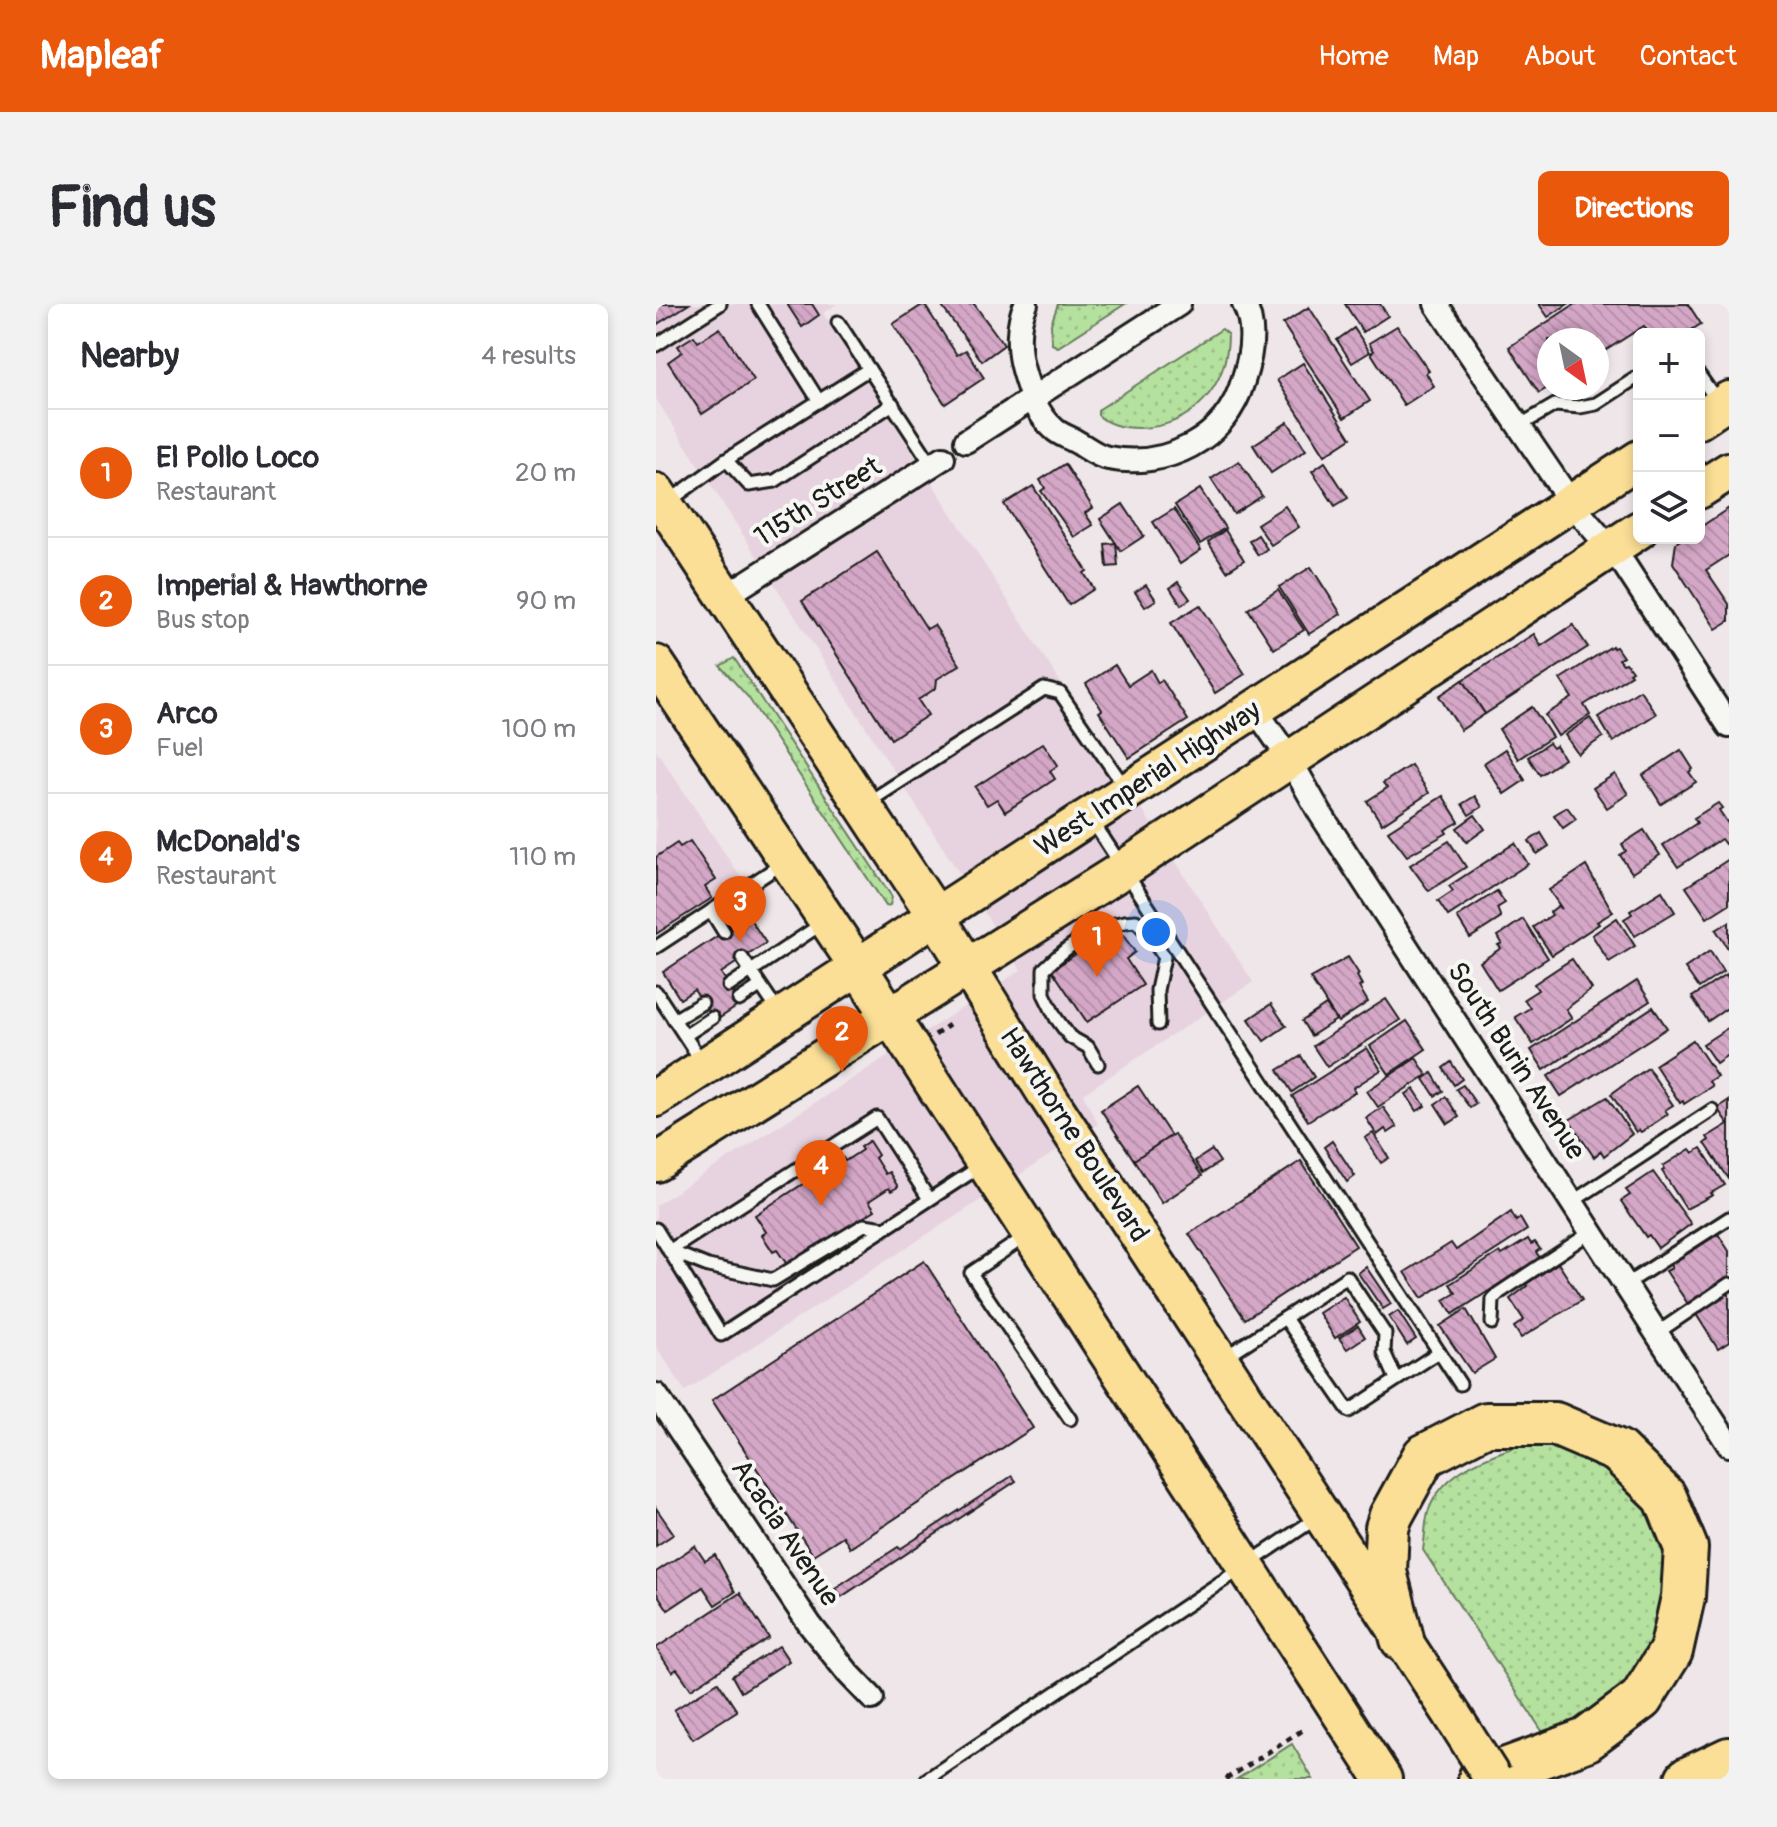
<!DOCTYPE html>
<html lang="en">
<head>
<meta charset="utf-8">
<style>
	:root { --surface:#fff; --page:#f2f2f3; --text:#2b2b33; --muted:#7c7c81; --line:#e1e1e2; --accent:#ea580c }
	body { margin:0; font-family:Pangolin,sans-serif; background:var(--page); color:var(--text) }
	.controls { position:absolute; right:24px; top:24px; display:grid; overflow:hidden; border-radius:12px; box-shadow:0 4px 12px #0003 }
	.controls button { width:72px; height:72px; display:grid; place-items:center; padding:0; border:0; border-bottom:2px solid var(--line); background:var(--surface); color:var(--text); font:40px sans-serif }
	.compass { position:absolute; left:881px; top:24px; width:72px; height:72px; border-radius:50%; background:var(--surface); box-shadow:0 4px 12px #0003; rotate:147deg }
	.you { position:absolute; left:500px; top:628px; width:28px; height:28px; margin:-20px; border:6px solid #fff; border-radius:50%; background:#1a73e8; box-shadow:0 0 0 12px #1a73e833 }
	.badge { display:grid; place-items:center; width:52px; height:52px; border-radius:50%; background:var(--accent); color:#fff; font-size:26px; font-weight:700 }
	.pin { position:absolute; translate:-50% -66px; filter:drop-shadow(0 2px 4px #0008) }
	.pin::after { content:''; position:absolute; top:42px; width:28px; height:24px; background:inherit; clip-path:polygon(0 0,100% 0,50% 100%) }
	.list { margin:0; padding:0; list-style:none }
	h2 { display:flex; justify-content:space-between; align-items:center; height:104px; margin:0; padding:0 32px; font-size:34px }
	h2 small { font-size:26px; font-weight:400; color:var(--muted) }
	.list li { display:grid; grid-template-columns:52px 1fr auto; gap:24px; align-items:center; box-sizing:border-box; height:128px; padding:0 32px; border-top:2px solid var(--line) }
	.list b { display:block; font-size:30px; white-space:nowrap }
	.list p { margin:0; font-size:26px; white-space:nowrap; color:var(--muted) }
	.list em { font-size:26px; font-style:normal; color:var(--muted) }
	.icon { flex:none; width:44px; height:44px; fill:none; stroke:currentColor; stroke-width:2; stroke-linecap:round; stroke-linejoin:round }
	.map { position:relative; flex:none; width:1073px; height:1475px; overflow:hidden; border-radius:12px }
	header { display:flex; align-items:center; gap:48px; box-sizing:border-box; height:112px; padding:0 40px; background:var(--accent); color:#fff }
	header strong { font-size:38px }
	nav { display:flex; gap:44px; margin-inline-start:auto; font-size:28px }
	.intro { display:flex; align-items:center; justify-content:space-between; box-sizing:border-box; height:192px; padding:0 48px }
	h1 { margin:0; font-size:56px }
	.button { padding:20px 36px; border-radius:12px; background:var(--accent); color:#fff; font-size:28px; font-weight:700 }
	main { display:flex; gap:48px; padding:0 48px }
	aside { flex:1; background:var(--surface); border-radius:12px; box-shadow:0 4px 12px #0003 }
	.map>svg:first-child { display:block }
</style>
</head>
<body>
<header>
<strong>Mapleaf</strong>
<nav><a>Home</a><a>Map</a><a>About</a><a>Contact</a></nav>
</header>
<div class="intro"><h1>Find us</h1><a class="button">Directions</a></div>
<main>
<aside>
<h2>Nearby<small>4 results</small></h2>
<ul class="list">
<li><span class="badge">1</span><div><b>El Pollo Loco</b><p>Restaurant</p></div><em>20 m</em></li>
<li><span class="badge">2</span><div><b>Imperial &amp; Hawthorne</b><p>Bus stop</p></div><em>90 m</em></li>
<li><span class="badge">3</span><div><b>Arco</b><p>Fuel</p></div><em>100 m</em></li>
<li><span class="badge">4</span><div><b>McDonald's</b><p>Restaurant</p></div><em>110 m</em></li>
</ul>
</aside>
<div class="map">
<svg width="1073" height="1475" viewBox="0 0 1073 1475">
	<defs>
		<pattern id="grass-dots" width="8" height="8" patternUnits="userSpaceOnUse" patternTransform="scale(2)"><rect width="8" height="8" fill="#b5e19f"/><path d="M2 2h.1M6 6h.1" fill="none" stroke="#9bc088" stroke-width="1.8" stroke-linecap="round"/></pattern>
		<pattern id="building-back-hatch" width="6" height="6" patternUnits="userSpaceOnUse" patternTransform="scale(2)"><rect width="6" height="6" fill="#d5a7c7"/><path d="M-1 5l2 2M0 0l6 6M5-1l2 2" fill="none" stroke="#b68faa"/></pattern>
	</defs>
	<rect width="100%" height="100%" fill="#efe6e9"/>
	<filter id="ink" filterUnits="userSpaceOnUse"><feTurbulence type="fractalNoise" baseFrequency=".0125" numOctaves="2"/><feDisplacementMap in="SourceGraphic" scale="16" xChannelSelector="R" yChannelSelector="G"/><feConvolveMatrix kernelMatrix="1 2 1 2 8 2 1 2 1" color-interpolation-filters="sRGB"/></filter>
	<g filter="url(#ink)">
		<g fill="#e7d3df">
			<polygon points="0,0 181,0 167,9 597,678 427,790 442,820 29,1087 0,1042 0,901 365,666 0,95"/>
			<polygon points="0,446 86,575 0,632"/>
		</g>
		<g fill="url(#grass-dots)" stroke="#687e5e" stroke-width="2">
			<polygon points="402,0 469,0 402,43 396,40 395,20"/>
			<path d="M566,25L572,30C572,82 537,123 483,124C468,124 453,122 442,111V106Z"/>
			<polygon points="78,354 236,593 234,601 230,602 92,393 64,362"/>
			<path d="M875,1138L899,1141L952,1163L995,1207L1012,1242L1015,1283L995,1356L942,1406L888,1430L767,1246C769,1234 769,1220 772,1208C787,1165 836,1150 875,1138Z"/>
			<polygon points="636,1440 657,1475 581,1475"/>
		</g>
		<g fill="url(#building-back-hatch)" stroke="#1c1c1c" stroke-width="2">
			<polygon points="0,0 33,0 0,21"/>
			<polygon points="131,0 156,0 163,11 146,23"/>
			<polygon points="268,0 301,51 310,46 328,74 289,100 237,20"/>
			<polygon points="284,0 318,0 348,41 326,57"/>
			<polygon points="689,0 724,0 732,12 707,28"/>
			<polygon points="883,0 912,0 892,13"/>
			<polygon points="919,0 1032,0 1045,20 1029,30 993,30 988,22 941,52 941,36 893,36 893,83 883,89 853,43"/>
			<polygon points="653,3 714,97 688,114 627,20"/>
			<polygon points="741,22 773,67 770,69 778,82 748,101 715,49 718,47 713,39"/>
			<polygon points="64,24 98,76 46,110 12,58 26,48 22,42 38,32 42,38"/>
			<polygon points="698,24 714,48 696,59 681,36"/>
			<polygon points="647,59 695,134 669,151 621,76"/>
			<polygon points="632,118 650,146 615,169 597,141"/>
			<polygon points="583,157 606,192 578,210 555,175"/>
			<polygon points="669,158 692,194 679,202 656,167"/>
			<polygon points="409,160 437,204 429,209 437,221 418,233 385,187 389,184 384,176"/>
			<polygon points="377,182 431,267 428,269 438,285 413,301 348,200"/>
			<polygon points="544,185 569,224 544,240 519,201"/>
			<polygon points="467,200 488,232 465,247 444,215"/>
			<polygon points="629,202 643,223 615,241 601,220"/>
			<polygon points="1073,204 1073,251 1050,266 1073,300 1073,317 1060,325 1017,259 1020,239 1027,234 1043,234 1043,224"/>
			<polygon points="518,205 545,246 524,260 497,218"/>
			<polygon points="569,226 588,256 571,267 552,238"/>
			<polygon points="602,231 611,245 602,251 593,237"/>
			<polygon points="460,239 462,262 451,263 449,240"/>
			<polygon points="221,248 271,325 278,321 304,361 281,375 280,384 262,396 272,411 235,435 146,297"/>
			<polygon points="655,263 685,310 653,330 623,283"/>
			<polygon points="522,278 534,295 525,301 514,284"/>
			<polygon points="490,281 500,296 489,303 479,288"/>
			<polygon points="622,286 648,326 618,345 592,305"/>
			<polygon points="544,301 589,370 559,389 515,319"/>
			<polygon points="917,321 932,343 829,410 807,376 878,330 885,342"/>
			<polygon points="956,342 957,344 960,343 967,353 963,355 967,360 970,359 976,367 973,369 975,371 928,401 934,411 902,432 889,411 916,394 904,375"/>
			<polygon points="459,361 472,381 495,366 502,379 506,376 532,416 473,454 443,408 446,406 430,380"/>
			<polygon points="807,376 829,410 805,426 783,392"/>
			<polygon points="984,386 1000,410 957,438 942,413"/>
			<polygon points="876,403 896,433 862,455 843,425"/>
			<polygon points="934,414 947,433 922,450 909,431"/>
			<polygon points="387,439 402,461 394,467 399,475 349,508 341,495 331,501 319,483"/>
			<polygon points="893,439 897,444 900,442 908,455 884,471 872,453"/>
			<polygon points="849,445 869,476 848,490 828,459"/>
			<polygon points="1025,446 1037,465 1033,468 1040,478 1005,500 987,471"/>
			<polygon points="755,461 773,489 726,520 711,497 731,484 727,479"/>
			<polygon points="959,470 972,490 951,504 937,484"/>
			<polygon points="787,492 803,518 789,526 791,529 751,552 732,527"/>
			<polygon points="819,492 826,503 813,511 806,500"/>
			<polygon points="1062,499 1066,504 1063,506 1073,521 1073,537 1069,540 1065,535 1022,563 1007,541 1041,519 1038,514"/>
			<polygon points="911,503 920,515 907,524 898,511"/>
			<polygon points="819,511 829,525 811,538 801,524"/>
			<polygon points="988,526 1004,551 976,569 964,551 970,547 966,540"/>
			<polygon points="885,529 893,542 881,550 873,537"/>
			<polygon points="34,537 60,576 49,583 56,594 0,630 0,553 21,539 24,543"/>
			<polygon points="793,537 810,563 773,587 754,561"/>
			<polygon points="859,539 872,560 792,612 782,597 797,587 793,582"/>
			<polygon points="1073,555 1073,600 1051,614 1030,583"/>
			<polygon points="930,562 957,608 941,618 943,620 896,651 877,623 896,611 894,608 902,602 906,605 893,586"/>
			<polygon points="841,587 849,599 841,604 845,614 814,634 801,613"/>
			<polygon points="1006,587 1019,608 979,632 968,615 976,610 974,607"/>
			<polygon points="92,612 110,639 65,669 85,700 59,717 38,686 24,695 7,668"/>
			<polygon points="961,614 979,642 953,658 936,631"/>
			<polygon points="867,615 892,654 842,686 824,658 845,644 842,641 846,639 842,632"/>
			<polygon points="1073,618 1073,646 1060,626"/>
			<polygon points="453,628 458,636 467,631 479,648 470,655 487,681 431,718 396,666"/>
			<polygon points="1054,647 1067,668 1043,684 1029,664"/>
			<polygon points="692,653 703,670 701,672 706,681 703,683 712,698 682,718 654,674"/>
			<polygon points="916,655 936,685 910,705 916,714 877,740 859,713 874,704 868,695 882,686 878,680"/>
			<polygon points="1070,671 1073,676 1073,703 1052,717 1036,693"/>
			<polygon points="981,677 994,697 888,766 875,746"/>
			<polygon points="730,695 744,716 671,763 657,742"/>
			<polygon points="615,700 630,722 608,737 593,715"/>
			<polygon points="670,701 680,716 655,732 646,717"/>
			<polygon points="997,703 1011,724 905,792 892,772"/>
			<polygon points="751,717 770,745 733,770 714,742"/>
			<polygon points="1073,723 1073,750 1060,759 1047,740"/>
			<polygon points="1037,736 1061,772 1053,777 1056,782 1028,800 1027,797 1024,799 999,761"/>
			<polygon points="711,744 725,766 697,784 699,788 652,817 636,792"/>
			<polygon points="645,752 658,773 636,788 622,766"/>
			<polygon points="760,754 771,771 722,803 711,787"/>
			<polygon points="795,758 806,775 798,781 787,764"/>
			<polygon points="992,764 1017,801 1009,806 1012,810 985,828 983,826 980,828 955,790"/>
			<polygon points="776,769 787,787 779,792 768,775"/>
			<polygon points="807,781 820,800 814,804 800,785"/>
			<polygon points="482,782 515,832 478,856 445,806"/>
			<polygon points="758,785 769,802 761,807 750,790"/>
			<polygon points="790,793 803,813 792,820 779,800"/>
			<polygon points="951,793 976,830 948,852 945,847 938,853 913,816"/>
			<polygon points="1073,796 1073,875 1049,839 1053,836 1051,833 1072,820 1061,804"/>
			<polygon points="727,803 741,823 732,829 729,825 721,831 710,814"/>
			<polygon points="717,829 733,854 725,859 709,834"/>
			<polygon points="518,830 546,872 506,899 478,856"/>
			<polygon points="213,837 222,851 219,854 229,870 233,868 242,883 235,887 233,884 213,897 219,906 132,962 121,946 117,948 106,931 110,928 99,911 187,854 189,857 206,846 204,843"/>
			<polygon points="676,837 699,872 691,878 668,843"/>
			<polygon points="1045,844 1069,881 1055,889 1057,891 1030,905 1006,867 1009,865 1007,862 1034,845 1037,849"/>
			<polygon points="556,846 564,858 547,869 539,857"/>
			<polygon points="645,857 700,942 589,1015 533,930"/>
			<polygon points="997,868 1035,920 1002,944 993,931 990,933 965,897 974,891 970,886"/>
			<polygon points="855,908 860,917 864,914 871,926 766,994 749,968 795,939 800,946"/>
			<polygon points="1062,930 1073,947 1073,973 1032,1000 1010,967 1016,964 1014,961"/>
			<polygon points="872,935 875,940 879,938 884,945 880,948 884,954 797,1010 788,996 800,989 794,980 844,948 846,951"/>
			<polygon points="268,957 377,1124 194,1244 187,1232 157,1251 56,1096"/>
			<polygon points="902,959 926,996 865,1034 858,1023 868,1016 854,995 871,982 870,980"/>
			<polygon points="710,963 735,1000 727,1005 702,969"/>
			<polygon points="1073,988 1073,1038 1062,1045 1040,1010"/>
			<polygon points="688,993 704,1018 679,1034 663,1009"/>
			<polygon points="810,1005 839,1055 816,1069 784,1022"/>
			<polygon points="742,1007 760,1035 751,1041 733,1013"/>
			<polygon points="702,1022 709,1033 691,1045 683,1034"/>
			<polygon points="356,1172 360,1177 185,1293 179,1284 242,1243 244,1245"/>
			<polygon points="0,1204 18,1230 0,1242"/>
			<polygon points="39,1242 49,1257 59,1251 79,1288 59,1301 47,1283 12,1306 0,1288 0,1268"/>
			<polygon points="84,1289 113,1334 35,1385 21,1365 16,1368 0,1344"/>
			<polygon points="123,1342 133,1357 85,1388 76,1372"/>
			<polygon points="62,1378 81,1407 37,1435 18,1406"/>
		</g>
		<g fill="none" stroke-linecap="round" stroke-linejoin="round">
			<defs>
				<g id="lane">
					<polyline points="102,0 163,97"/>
					<polyline points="182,18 276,161"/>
					<polyline points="0,41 64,0"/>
					<polyline points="1043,71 1062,98"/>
					<polyline points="863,122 899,101 924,103 940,100 983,72"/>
					<polyline points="70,156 93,181 119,177 237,100"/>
					<polyline points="12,198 70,156 213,65"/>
					<polyline points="211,499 388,385 404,389 470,485"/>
					<polyline points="435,515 804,1080"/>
					<polyline points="69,598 82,619"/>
					<polyline points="68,628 55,607 127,559"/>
					<polyline points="0,643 55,607"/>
					<polyline points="73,682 95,667 86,654"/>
					<polyline points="0,688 46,758"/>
					<polyline points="83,696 104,682"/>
					<polyline points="122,707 95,667 167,619"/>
					<polyline points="18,716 46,699"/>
					<polyline points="30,731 56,714"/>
					<path d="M442,760L432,743L414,733L400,714L388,690V665C413,640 444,618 480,617L493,630L508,653L501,686L502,720"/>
					<polyline points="916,898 1056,806"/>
					<polyline points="0,925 65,1031 325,862"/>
					<polyline points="370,932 315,969 414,1115"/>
					<polyline points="13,947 221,814 273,895"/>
					<polyline points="14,947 52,962 117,976 208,921 229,924"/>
					<polyline points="969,981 1073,914"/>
					<polyline points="629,1014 691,973 729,1030 728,1048 740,1075"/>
					<polyline points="836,1019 837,995 843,989 935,928"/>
					<polyline points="1001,1029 1073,980"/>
					<polyline points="569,1053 629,1014 693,1107 783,1048"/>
					<polyline points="271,1475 662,1213"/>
				</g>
				<g id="street">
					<path d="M370,0C361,19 361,45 367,66C373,87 380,109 398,125C403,130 412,133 419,137C429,142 440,152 452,154C510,165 570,136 587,77C595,53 601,24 588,0"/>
					<polyline points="780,0 916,200 969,262 1073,422"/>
					<polyline points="310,137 523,0"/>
					<polyline points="68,293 287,154"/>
					<polyline points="599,405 633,454 664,509 1073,1141"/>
					<polyline points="0,1091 154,1321 192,1369 216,1394"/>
				</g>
				<g id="primary">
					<polyline points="1043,116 1073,96"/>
					<polyline points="1043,186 1073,167"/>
					<polyline points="0,188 280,612 392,793 797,1412"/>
					<polyline points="0,360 201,661 727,1475"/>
					<polyline points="0,794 983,155"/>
					<polyline points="0,859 457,572 983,226"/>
				</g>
				<g id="highway">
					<polyline points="746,1335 729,1268 731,1224 735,1212 768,1152 830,1120 899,1120 962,1147 1009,1193 1030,1244 1027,1293 1015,1347 985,1395 930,1436 824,1475"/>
					<polyline points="1031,1475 1073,1455"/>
				</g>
			</defs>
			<use href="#lane" stroke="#1c1c1c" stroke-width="17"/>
			<use href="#street" stroke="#1c1c1c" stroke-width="28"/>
			<use href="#primary" stroke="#1c1c1c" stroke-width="42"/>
			<use href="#highway" stroke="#1c1c1c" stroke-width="48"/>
			<g stroke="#1c1c1c" stroke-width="5" stroke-dasharray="6 6" stroke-linecap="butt">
				<polyline points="279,731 293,721"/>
				<polyline points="570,1475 647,1426"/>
			</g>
			<use href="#lane" stroke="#f6f6f2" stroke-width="11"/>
			<use href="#street" stroke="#f6f6f2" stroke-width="22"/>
			<use href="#primary" stroke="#fbdf96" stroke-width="36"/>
			<use href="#highway" stroke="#fbdf96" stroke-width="42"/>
			<defs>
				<polyline id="primary-bridge" points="797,1412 837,1475"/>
			</defs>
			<use href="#primary-bridge" stroke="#1c1c1c" stroke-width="42" stroke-linecap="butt"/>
			<use href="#primary-bridge" stroke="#fbdf96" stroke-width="36"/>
		</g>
	</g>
	<g text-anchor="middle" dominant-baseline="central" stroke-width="8" stroke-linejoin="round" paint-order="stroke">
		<g font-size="28" fill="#1c1c1c" stroke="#f6f6f2">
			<text transform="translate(162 198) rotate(-32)">115th Street</text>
			<text transform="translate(492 475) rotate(-33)">West Imperial Highway</text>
			<text transform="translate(860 757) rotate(57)">South Burin Avenue</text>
			<text transform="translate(418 831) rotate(57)">Hawthorne Boulevard</text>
			<text transform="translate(129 1229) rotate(56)">Acacia Avenue</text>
		</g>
	</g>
</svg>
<div class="controls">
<button>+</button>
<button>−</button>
<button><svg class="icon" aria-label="layers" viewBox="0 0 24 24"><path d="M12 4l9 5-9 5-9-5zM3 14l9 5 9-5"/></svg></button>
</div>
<svg class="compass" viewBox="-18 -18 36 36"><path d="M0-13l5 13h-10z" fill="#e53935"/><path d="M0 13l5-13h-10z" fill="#7c7c81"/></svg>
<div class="you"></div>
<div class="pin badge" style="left:441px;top:673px">1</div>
<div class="pin badge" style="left:186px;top:768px">2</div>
<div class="pin badge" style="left:84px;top:638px">3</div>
<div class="pin badge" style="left:165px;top:902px">4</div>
</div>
</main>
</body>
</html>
